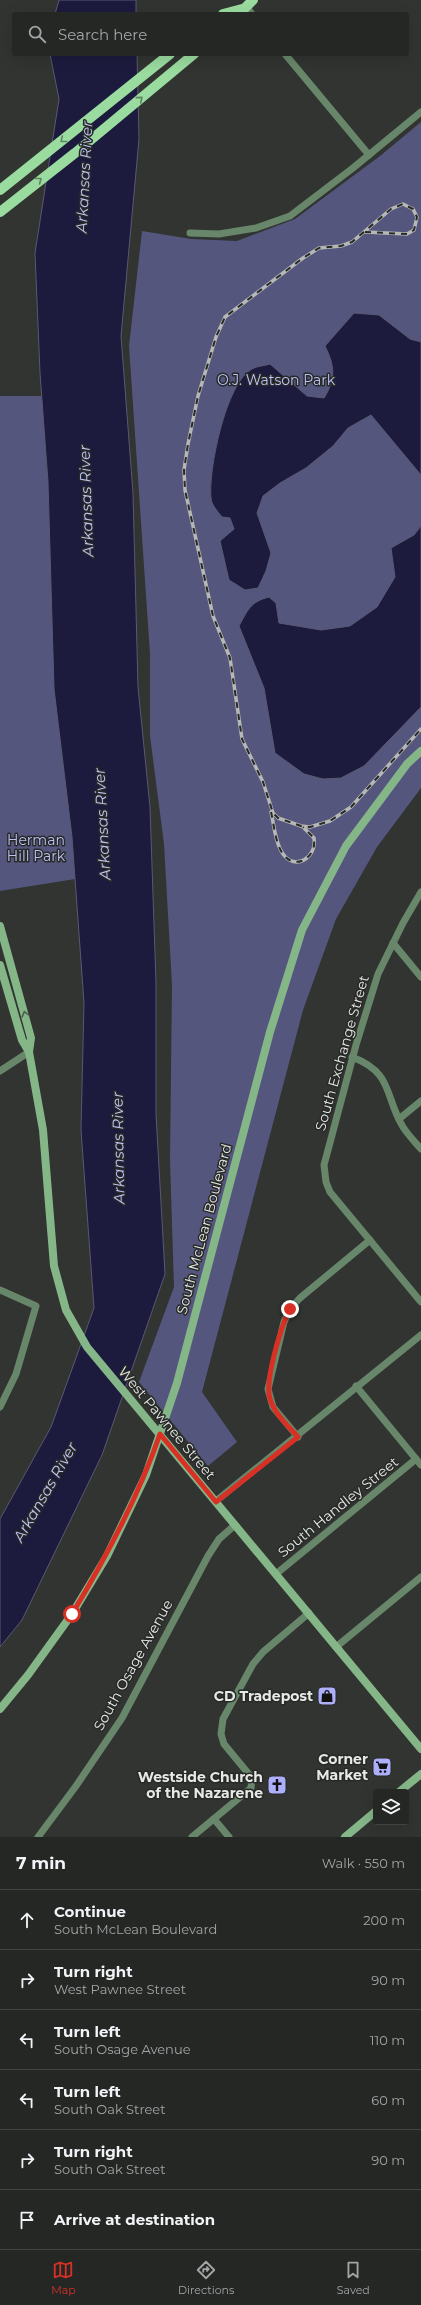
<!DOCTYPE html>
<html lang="en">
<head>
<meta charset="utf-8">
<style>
	:root { --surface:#252725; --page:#313332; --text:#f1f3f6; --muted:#a3a5a7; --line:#424442; --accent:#d93025 }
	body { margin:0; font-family:Montserrat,sans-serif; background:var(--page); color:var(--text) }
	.controls { position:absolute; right:12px; bottom:12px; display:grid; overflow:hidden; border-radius:4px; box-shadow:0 4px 16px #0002 }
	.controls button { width:36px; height:36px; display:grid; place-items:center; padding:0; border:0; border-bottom:1px solid var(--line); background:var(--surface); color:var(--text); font:20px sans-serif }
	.stop { position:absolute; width:12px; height:12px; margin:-9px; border:3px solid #d93025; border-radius:50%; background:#fff }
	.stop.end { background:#d93025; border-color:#fff; box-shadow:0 1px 4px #0008 }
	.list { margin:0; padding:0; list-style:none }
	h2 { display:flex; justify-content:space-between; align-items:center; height:52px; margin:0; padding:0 16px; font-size:17px }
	h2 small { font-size:13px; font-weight:400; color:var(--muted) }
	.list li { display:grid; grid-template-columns:26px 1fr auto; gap:12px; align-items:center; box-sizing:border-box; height:60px; padding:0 16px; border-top:1px solid var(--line) }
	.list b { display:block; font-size:15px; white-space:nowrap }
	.list p { margin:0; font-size:13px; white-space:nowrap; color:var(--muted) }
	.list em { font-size:13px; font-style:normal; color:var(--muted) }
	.icon { flex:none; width:22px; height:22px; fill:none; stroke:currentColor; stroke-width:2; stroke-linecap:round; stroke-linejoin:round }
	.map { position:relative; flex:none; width:421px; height:1837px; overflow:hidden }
	.search { position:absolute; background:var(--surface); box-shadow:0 4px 16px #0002; left:12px; right:12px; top:12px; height:44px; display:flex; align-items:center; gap:10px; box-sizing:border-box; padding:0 14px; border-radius:4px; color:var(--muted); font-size:15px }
	.sheet { height:412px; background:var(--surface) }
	nav { display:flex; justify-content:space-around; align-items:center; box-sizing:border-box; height:56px; border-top:1px solid var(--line); background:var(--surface); font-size:11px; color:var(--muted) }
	nav a { display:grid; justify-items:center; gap:2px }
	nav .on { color:var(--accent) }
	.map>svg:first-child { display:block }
</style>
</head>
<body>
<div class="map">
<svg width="421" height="1837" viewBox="0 0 421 1837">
	<rect width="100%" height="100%" fill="#313431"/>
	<g fill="#55567e">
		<polygon points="421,122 421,788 377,847 336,919 303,1010 202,1392 237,1442 208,1466 139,1382 174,1287 170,1160 172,985 164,844 150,736 150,654 129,346 142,231 191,239 237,241 295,219 380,156"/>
		<polygon points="0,396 42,396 75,879 0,891"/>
	</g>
	<g fill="#1c1b3e" stroke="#595971">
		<polygon points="59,0 136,0 136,14 55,14"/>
		<polygon points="50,54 137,54 139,139 121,336 133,493 138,687 150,807 156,983 156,1114 165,1274 102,1455 22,1620 0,1647 0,1519 51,1427 94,1308 81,1130 84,1003 72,837 54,689 48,482 40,373 35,253 59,99"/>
		<path d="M354,313L379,315L410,339L421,342V475L371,415L348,428L333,446L306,468L280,483L263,496L257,513L271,553L266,571L258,588L245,590L229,580L220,541L234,529L230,518L222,517C218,512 211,504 211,498C208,471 226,382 252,369C257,366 264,366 270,364L307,396L324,398C336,379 335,366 325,346Z"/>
		<path d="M421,526V707L364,766L341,778L323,779L304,774L275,753L264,688L239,626C248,610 250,602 269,597L276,603L279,623L321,630L350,626L377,607L395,577L391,548L414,535Z"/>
	</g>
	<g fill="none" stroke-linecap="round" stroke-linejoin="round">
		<g stroke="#68876a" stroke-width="7">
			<polyline points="246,6 252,14"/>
			<polyline points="285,54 369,155"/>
			<polyline points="190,233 219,234 256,228 290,216 353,168 421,112"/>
			<polyline points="421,892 403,923 378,974 356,1045 324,1165 326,1182 330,1192 421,1302"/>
			<polyline points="393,943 421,977"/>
			<path d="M352,1057C394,1073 384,1096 403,1127C408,1135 415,1142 421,1149"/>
			<polyline points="0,1071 29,1052"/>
			<polyline points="399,1119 421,1101"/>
			<polyline points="0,1290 36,1306 16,1374 0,1407"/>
			<polyline points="356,1386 421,1465"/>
			<polyline points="298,1437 273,1407 268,1389 284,1322 290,1309 300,1298 370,1240"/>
			<polyline points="216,1501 421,1335"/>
			<polyline points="276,1574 416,1459"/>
			<polyline points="336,1647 421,1577"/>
			<polyline points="214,1819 229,1837"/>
			<polyline points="38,1837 76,1786 122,1718 208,1556 219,1539 235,1525"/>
			<polyline points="192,1837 251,1788 252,1778 224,1744 221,1734 223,1719 253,1664 263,1652 309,1613"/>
		</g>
		<g stroke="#85b688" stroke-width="8">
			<polyline points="0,926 31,1038 29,1052"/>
			<polyline points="0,965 22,1040 29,1052 43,1130 54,1266 66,1310 87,1347 421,1749"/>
			<polyline points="0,1709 28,1675 72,1614 107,1556 146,1475 177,1383 270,1032 302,930 346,846 407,764 421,751"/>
			<polyline points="399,1792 421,1774"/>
			<polyline points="345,1837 376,1811"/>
		</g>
		<g stroke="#9adb9f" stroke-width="10">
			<polyline points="223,14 242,9"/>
			<polyline points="239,14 253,0"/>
			<polyline points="0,190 170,54"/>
			<polyline points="0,212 75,153 194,54"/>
		</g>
		<defs>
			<g id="rail">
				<polyline points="365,232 407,234 414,230 417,217 413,209 403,204 391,209 352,242 341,246 319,248 303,258 225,317 216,337 198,396 188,444 184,470 185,490 213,616 230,658 242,739 263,782 273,813 278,818 301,826 310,827 330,821 351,807 421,729"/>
				<path d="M271,812C274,824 275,843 283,854C295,871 317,858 314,838L303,827"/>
			</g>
		</defs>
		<use href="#rail" stroke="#b6b8b6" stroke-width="3.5"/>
		<use href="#rail" stroke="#272a27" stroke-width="2" stroke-dasharray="6" stroke-linecap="butt"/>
	</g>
	<defs><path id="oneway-chevron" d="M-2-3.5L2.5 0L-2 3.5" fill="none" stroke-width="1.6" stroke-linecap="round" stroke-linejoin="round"/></defs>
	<g stroke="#608263">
		<use href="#oneway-chevron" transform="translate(140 99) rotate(-40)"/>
		<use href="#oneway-chevron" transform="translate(63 140) rotate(141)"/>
		<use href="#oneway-chevron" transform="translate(39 180) rotate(-38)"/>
	</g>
	<use stroke="#4d624e" href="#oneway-chevron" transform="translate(25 1014) rotate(-105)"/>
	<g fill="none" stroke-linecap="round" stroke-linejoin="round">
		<path stroke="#d93025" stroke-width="5" d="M72,1614C107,1556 138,1498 160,1434L216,1502L298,1437C288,1426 274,1413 270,1399C264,1382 281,1326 290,1309"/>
	</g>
	<defs>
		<symbol id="shop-square" viewBox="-11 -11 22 22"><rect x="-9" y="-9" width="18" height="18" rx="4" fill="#adaffb" stroke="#272a27"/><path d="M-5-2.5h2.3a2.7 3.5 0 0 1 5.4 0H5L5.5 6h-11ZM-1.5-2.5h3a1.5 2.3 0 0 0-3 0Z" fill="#111"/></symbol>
		<symbol id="supermarket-square" viewBox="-11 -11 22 22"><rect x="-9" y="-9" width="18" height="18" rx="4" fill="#adaffb" stroke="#272a27"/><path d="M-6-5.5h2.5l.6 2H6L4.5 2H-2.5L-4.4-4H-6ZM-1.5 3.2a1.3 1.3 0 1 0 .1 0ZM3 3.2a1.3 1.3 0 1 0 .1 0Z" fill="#111"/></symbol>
		<symbol id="church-square" viewBox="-11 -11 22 22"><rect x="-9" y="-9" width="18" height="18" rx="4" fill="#adaffb" stroke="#272a27"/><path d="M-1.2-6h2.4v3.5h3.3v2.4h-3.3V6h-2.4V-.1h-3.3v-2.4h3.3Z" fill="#111"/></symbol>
	</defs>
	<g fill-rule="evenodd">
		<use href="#shop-square" x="316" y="1685" width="22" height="22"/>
		<use href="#supermarket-square" x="371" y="1756" width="22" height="22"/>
		<use href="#church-square" x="266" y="1774" width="22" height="22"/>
	</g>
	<g text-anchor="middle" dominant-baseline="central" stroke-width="3" stroke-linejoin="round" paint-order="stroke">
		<g font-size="14" fill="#bec1f7" stroke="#272a27">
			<text x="276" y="380">O.J. Watson Park</text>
			<text x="36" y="840">Herman<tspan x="36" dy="16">Hill Park</tspan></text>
		</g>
		<g font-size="14" fill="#e7e9e7" stroke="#272a27">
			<text transform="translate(342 1053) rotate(-74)">South Exchange Street</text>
			<text transform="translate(204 1229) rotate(-75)">South McLean Boulevard</text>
			<text transform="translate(167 1423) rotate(50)">West Pawnee Street</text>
			<text transform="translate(338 1507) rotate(-39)">South Handley Street</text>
			<text transform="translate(133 1665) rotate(-61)">South Osage Avenue</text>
		</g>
		<g font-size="14" font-weight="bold" fill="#e7e9e7" stroke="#272a27" text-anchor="end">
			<text x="313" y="1696">CD Tradepost</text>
			<text x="368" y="1759">Corner<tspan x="368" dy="16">Market</tspan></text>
			<text x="263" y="1777">Westside Church<tspan x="263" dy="16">of the Nazarene</tspan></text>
		</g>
		<g font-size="15" font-style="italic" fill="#c1c4fa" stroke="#272a27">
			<text transform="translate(84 177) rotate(-87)">Arkansas River</text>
			<text transform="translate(86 501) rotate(-92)">Arkansas River</text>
			<text transform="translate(102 824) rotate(-93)">Arkansas River</text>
			<text transform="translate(118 1148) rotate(-91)">Arkansas River</text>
			<text transform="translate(45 1492) rotate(-60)">Arkansas River</text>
		</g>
	</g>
</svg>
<div class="controls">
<button><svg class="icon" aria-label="layers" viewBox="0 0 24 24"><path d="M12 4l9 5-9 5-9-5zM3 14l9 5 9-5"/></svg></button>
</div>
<div class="stop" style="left:72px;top:1614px"></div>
<div class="stop end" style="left:290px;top:1309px"></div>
<div class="search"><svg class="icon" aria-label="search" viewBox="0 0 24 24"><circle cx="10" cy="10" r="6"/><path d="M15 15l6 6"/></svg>Search here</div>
</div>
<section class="sheet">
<h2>7 min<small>Walk · 550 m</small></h2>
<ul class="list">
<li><svg class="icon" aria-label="ahead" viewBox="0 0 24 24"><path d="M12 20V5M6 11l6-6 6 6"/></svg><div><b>Continue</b><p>South McLean Boulevard</p></div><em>200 m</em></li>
<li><svg class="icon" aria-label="right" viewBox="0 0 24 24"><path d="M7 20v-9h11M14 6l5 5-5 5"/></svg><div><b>Turn right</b><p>West Pawnee Street</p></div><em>90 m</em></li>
<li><svg class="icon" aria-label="left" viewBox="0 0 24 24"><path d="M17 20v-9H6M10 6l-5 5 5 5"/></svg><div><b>Turn left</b><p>South Osage Avenue</p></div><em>110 m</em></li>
<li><svg class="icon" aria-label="left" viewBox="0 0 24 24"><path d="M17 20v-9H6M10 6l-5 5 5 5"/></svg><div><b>Turn left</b><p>South Oak Street</p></div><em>60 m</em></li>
<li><svg class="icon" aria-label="right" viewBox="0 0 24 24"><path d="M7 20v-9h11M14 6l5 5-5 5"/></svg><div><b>Turn right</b><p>South Oak Street</p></div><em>90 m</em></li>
<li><svg class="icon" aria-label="arrive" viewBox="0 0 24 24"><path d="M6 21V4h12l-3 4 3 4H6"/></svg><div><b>Arrive at destination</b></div></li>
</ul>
</section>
<nav>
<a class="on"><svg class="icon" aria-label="map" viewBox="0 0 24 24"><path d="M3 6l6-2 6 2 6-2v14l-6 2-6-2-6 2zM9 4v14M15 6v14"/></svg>Map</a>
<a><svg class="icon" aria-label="directions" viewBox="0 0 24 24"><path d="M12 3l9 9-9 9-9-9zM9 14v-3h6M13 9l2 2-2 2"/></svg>Directions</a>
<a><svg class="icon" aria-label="saved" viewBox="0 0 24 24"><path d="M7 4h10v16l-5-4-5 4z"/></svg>Saved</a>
</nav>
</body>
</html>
